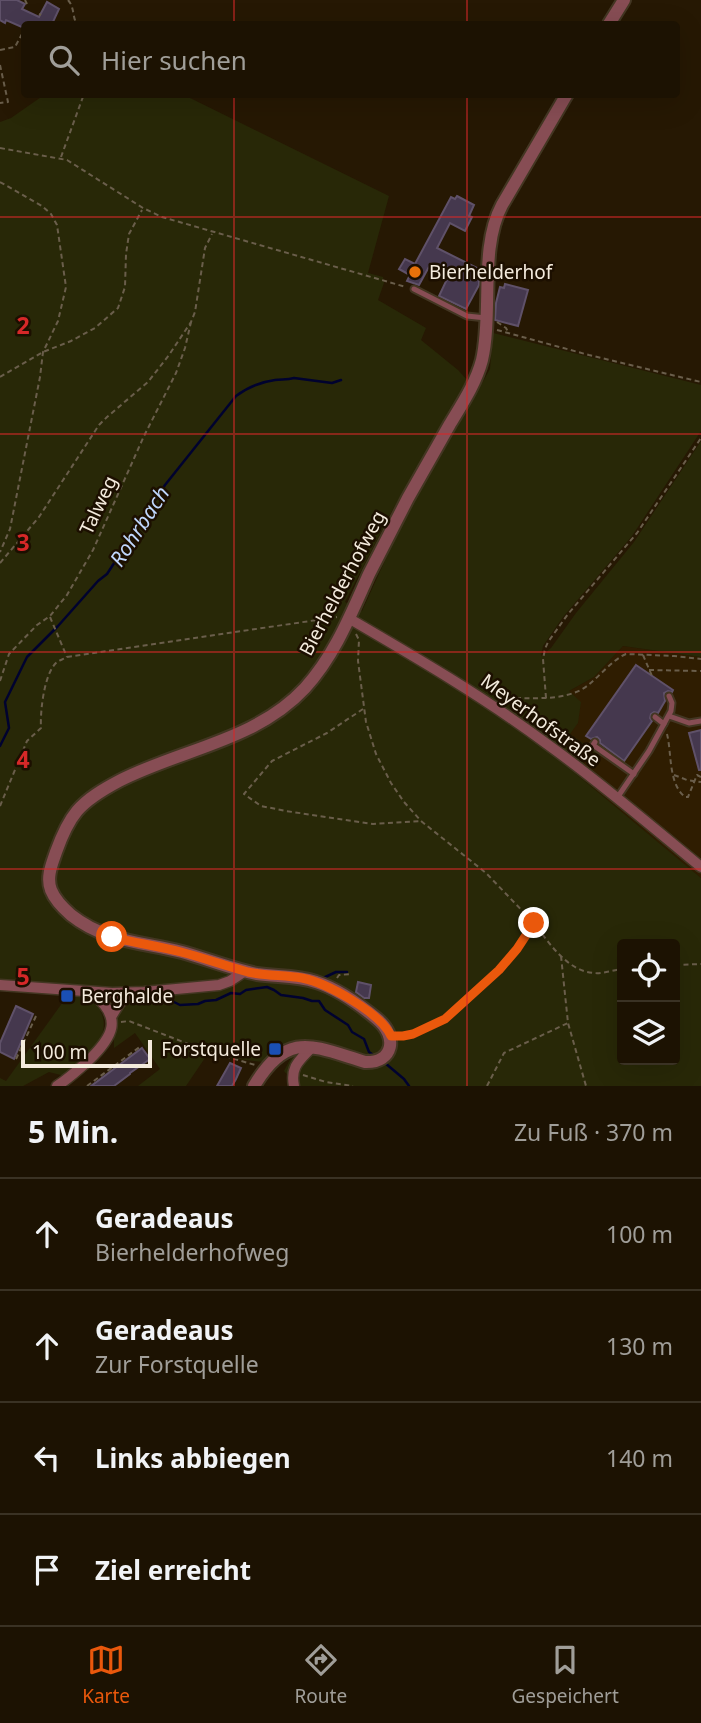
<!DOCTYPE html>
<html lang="de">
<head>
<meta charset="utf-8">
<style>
	:root { --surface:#1c1202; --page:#251b0c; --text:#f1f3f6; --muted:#a09e99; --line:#3a3224; --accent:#ea580c }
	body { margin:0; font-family:"Noto Sans",sans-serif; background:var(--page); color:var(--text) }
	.controls { position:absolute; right:21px; bottom:21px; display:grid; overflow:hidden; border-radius:7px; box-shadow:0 7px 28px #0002 }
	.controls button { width:63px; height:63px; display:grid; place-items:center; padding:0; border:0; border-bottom:2px solid var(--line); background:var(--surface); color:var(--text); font:35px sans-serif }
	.scale { position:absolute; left:21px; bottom:18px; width:131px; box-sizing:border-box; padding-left:7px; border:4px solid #f4ebdd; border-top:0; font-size:19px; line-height:24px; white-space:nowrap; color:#f4ebdd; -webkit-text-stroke:5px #1c0f00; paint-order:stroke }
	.stop { position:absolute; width:21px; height:21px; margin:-16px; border:5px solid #ea580c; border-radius:50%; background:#fff }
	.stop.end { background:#ea580c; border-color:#fff; box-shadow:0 2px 7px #0008 }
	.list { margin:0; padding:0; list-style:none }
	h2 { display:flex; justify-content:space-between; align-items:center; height:91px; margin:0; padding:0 28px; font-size:30px }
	h2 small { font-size:23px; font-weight:400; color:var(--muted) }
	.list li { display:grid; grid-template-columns:46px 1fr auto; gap:21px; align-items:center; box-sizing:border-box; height:112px; padding:0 28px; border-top:2px solid var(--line) }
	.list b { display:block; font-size:26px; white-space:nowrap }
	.list p { margin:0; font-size:23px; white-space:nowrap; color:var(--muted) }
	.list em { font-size:23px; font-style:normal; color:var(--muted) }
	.icon { flex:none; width:38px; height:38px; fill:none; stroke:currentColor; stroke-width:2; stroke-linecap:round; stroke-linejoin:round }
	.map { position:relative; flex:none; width:701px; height:1086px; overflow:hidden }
	.search { position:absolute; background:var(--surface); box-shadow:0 7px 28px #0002; left:21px; right:21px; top:21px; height:77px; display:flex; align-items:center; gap:18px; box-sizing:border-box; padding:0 24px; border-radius:7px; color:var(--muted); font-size:26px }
	.sheet { height:539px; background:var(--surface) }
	nav { display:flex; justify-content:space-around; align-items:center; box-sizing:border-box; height:98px; border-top:2px solid var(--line); background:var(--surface); font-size:19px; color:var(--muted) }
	nav a { display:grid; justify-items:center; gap:4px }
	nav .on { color:var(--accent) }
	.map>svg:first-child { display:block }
</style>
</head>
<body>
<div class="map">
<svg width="701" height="1086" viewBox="0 0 701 1086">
	<rect width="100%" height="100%" fill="#261803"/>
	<polygon fill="#2f1d01" points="623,646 701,657 701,878 575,773 584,762 570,733 569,691 594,677"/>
	<g fill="#282807" fill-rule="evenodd">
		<path d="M44,95H184L389,196L368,273L383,277L384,283L378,300L426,328L421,340L458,370L468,381L392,511L345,602L362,611L402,523L490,369L493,333L701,385V431L632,536L563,617L543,646L541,656L551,648L576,613L634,542L701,441V657L623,646L594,677L569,691L581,702L578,723L570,734L600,755L594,763L584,762L575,773L701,878V1086H298L284,1071L293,1054L263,1062L207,1055L186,1086H138L160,1069L135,1033L114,1048V1017L130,995L111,990L0,980V122L11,118ZM622,944H675V1060H622Z"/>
		<path d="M68,995L90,997C123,1031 90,1052 65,1076L49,1072L23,1086H0V1078L6,1081Z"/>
	</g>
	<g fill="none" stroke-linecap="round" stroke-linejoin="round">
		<g stroke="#00022f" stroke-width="2.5">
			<path d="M0,746L9,728L5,702L27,657L58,626L98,581L107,574L165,485L236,396C248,387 260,382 275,380C282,379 287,380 294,378L332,383L341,380"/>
			<polyline points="321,979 336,972 347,972"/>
			<polyline points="149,1001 168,999 180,1005 198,1004 205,1001 216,1000 231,993 240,994 246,990 267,987 274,990 281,995 303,998 312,1001 319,1001 325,1010 348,1025 352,1032 364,1039 369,1052 376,1057"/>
			<polyline points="385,1063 404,1079 409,1086"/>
		</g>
	</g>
	<g fill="#45384e" stroke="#5f5169" stroke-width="2">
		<polygon points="0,0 17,0 25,4 22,9 39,17 47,2 59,9 52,24 53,24 24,24 24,28 6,20 5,23 0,20"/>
		<polygon points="457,196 474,205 469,216 472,217 465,231 450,223 437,248 477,268 473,276 479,279 479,285 466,309 439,296 450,273 431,263 419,285 407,281 410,275 399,269 405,259 415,264 451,197 455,199"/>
		<polygon points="505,284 528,290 518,326 495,320 496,303 500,287 504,288"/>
		<polygon points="636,665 673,690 672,692 668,691 664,693 665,701 658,713 654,712 651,714 650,718 652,721 624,761 600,743 600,740 597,737 591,739 586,736"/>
		<polygon points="701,730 701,770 699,770 689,733"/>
		<polygon points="358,982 371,985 369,998 364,998 356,992"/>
		<polygon points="16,1006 33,1014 14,1059 0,1052 0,1043"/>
		<polygon points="142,1048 150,1059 130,1073 130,1074 114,1086 91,1086"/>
		<polygon points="230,1063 241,1068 236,1079 232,1086 217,1086"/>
	</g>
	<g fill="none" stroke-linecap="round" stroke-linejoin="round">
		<defs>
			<g id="service">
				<polyline points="414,289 467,316 486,318"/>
				<polyline points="669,716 689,723 701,721"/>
				<polyline points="655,717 664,724"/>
				<polyline points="595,742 593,745 634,774"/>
				<polyline points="617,798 649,751 671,711 672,703 669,696"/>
			</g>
			<g id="minor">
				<path d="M350,619C417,658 484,697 547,744C600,782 650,825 701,867"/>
				<polyline points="0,985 112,993 144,992 219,985 230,981 245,971"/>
				<polyline points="111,1017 119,1004 129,993"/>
				<path d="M57,1086C68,1079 78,1070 88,1061C113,1037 124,1018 92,993"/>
				<path d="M294,1086C290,1066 300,1060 312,1047"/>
			</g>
			<g id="tertiary">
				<polyline points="609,24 624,0"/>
				<path d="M254,1086C288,1030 312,1046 365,1062C394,1063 398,1036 377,1019C359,1004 338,989 316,982C297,975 277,977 257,974C232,969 207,959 182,952C142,942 105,942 71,915C63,908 55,900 51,890C46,877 52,864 56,852C61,838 67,823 77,811C88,798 104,789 119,781C181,749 256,741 305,688C335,655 351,614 369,574C382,549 395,523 408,498C422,473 436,449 450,424C462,404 476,383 482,360C493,312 479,248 502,205L567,94"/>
			</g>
		</defs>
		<use href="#service" stroke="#433622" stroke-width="9"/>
		<use href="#minor" stroke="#433622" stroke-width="13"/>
		<use href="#tertiary" stroke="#433622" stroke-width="16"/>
		<g stroke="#6a5e4b" stroke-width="2" stroke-dasharray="5 3.5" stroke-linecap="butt">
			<polyline points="25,0 27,4"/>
			<path d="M68,0C75,8 72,17 77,24"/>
			<polyline points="39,14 41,15"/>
			<polyline points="0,50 15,47 22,34"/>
			<polyline points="0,65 8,102 0,103"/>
			<polyline points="0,148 67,160 143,208 162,217 406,287"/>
			<polyline points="61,157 84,94"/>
			<polyline points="0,182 42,206 51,214 57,225 66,287 58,321 43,352 40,377 10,529 0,552"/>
			<polyline points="497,322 506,328 508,332"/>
			<polyline points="497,330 589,355 701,382"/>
			<polyline points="0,377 43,352 71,341 95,328 118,308 125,287 126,254 129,234 142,210"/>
			<polyline points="0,563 39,517 99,425 107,417 148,382 169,355 191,322 195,312 205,248 212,234"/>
			<polyline points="50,617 67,657"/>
			<polyline points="356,634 359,640 358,661 366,722 376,754 391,783 404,802 421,821 486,873 534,923"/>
			<polyline points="643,655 652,676"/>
			<polyline points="649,670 701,671"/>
			<polyline points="0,681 9,654 37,625 50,616 67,595 93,550 144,436 176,373 185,348 191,322"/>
			<path d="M499,698C526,697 564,703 587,686C600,676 612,660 626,654L674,656L701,659"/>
			<polyline points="546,698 543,659 545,649 548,642 568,614 637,533 701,438"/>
			<polyline points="363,709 327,733 272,761 244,794 261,806 286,811 373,824 421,821"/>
			<path d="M667,734C672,754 668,783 685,797H688L697,775L701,777"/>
			<polyline points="674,775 687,780 701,782"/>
			<path d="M0,806L27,741L41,728C40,712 44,673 57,662C60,660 64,659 67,657L337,617"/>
			<polyline points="561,956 568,1023 586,1086"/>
			<polyline points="675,965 701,964"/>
			<polyline points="337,978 339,975 352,974"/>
			<polyline points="121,1022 129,1021 204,1050 255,1065"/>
			<path d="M399,1037L413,1034L445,1019L499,970L517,949L534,923C549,943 567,971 594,973C603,974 613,970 622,969"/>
			<polyline points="16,1059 36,1016"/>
			<polyline points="303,1075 326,1082 353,1086"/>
			<polyline points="87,1086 141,1046"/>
			<polyline points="487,1086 504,1053 568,1023"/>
		</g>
		<use href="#service" stroke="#874d54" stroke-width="5"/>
		<use href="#minor" stroke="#874d54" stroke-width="10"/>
		<use href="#tertiary" stroke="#874d54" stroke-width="12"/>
	</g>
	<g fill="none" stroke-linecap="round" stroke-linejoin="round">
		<path stroke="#ea580c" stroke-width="9" d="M112,937C135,943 158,946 181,952C204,958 226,966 248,972C266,976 284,975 302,978C327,983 381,1013 391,1036H403L413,1034L445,1019L499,970L517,949L534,923"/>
	</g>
	<path fill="none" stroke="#d62828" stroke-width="2" stroke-opacity="0.55" d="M234,0V24M467,0V24M234,94V1086M467,94V1086M0,217H701M0,434H701M0,652H701M0,869H701"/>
	<circle fill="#e8710a" stroke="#1c0f00" stroke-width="2.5" cx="415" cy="272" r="7"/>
	<g fill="#1a4fb4" stroke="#1c0f00" stroke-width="2.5">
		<rect x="60" y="989" width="14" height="14" rx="3.5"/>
		<rect x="268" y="1042" width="14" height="14" rx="3.5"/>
	</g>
	<g text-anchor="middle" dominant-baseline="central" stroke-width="5" stroke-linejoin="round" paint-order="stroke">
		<g font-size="19" fill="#f4ebdd" stroke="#1c0f00" text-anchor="start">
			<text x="429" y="272">Bierhelderhof</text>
			<text x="81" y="996">Berghalde</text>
			<text x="261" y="1049" text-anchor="end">Forstquelle</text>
		</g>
		<g font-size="19" fill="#f4ebdd" stroke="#1c0f00">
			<text transform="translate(98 505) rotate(-65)">Talweg</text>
			<text transform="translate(342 583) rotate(-62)">Bierhelderhofweg</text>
			<text transform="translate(541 720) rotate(36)">Meyerhofstraße</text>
		</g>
		<g font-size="21" font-style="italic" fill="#c0d7fd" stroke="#1c0f00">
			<text transform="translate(139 526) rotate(-57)">Rohrbach</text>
		</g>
	</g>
	<g font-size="23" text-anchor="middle" font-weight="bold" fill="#d62828" stroke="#1c0f00" stroke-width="5" stroke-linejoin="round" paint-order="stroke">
		<text x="23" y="334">2</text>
		<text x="23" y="551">3</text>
		<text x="23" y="768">4</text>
		<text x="23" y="985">5</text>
	</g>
</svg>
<div class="controls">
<button><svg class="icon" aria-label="locate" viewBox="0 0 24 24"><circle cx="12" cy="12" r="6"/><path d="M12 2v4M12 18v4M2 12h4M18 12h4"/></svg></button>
<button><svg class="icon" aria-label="layers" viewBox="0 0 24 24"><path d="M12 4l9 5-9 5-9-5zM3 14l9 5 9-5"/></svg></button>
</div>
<div class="scale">100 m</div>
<div class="stop" style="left:112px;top:937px"></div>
<div class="stop end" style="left:534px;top:923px"></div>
<div class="search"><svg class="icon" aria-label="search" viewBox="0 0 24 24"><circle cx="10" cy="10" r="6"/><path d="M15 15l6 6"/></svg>Hier suchen</div>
</div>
<section class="sheet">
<h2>5 Min.<small>Zu Fuß · 370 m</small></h2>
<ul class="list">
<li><svg class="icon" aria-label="ahead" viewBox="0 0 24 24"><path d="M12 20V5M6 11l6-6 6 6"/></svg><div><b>Geradeaus</b><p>Bierhelderhofweg</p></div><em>100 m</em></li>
<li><svg class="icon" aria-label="ahead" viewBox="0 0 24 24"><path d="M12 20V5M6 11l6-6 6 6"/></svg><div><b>Geradeaus</b><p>Zur Forstquelle</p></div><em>130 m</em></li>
<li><svg class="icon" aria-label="left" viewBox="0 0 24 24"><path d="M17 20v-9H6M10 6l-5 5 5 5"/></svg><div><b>Links abbiegen</b></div><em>140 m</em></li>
<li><svg class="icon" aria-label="arrive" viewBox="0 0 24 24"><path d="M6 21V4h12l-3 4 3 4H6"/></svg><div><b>Ziel erreicht</b></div></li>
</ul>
</section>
<nav>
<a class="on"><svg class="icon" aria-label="map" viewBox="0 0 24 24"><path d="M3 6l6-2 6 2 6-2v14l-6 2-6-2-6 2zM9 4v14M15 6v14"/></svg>Karte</a>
<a><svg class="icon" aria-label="directions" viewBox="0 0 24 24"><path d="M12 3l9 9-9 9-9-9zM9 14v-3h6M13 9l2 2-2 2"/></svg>Route</a>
<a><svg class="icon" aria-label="saved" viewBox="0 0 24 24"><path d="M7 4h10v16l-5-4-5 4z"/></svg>Gespeichert</a>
</nav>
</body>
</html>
